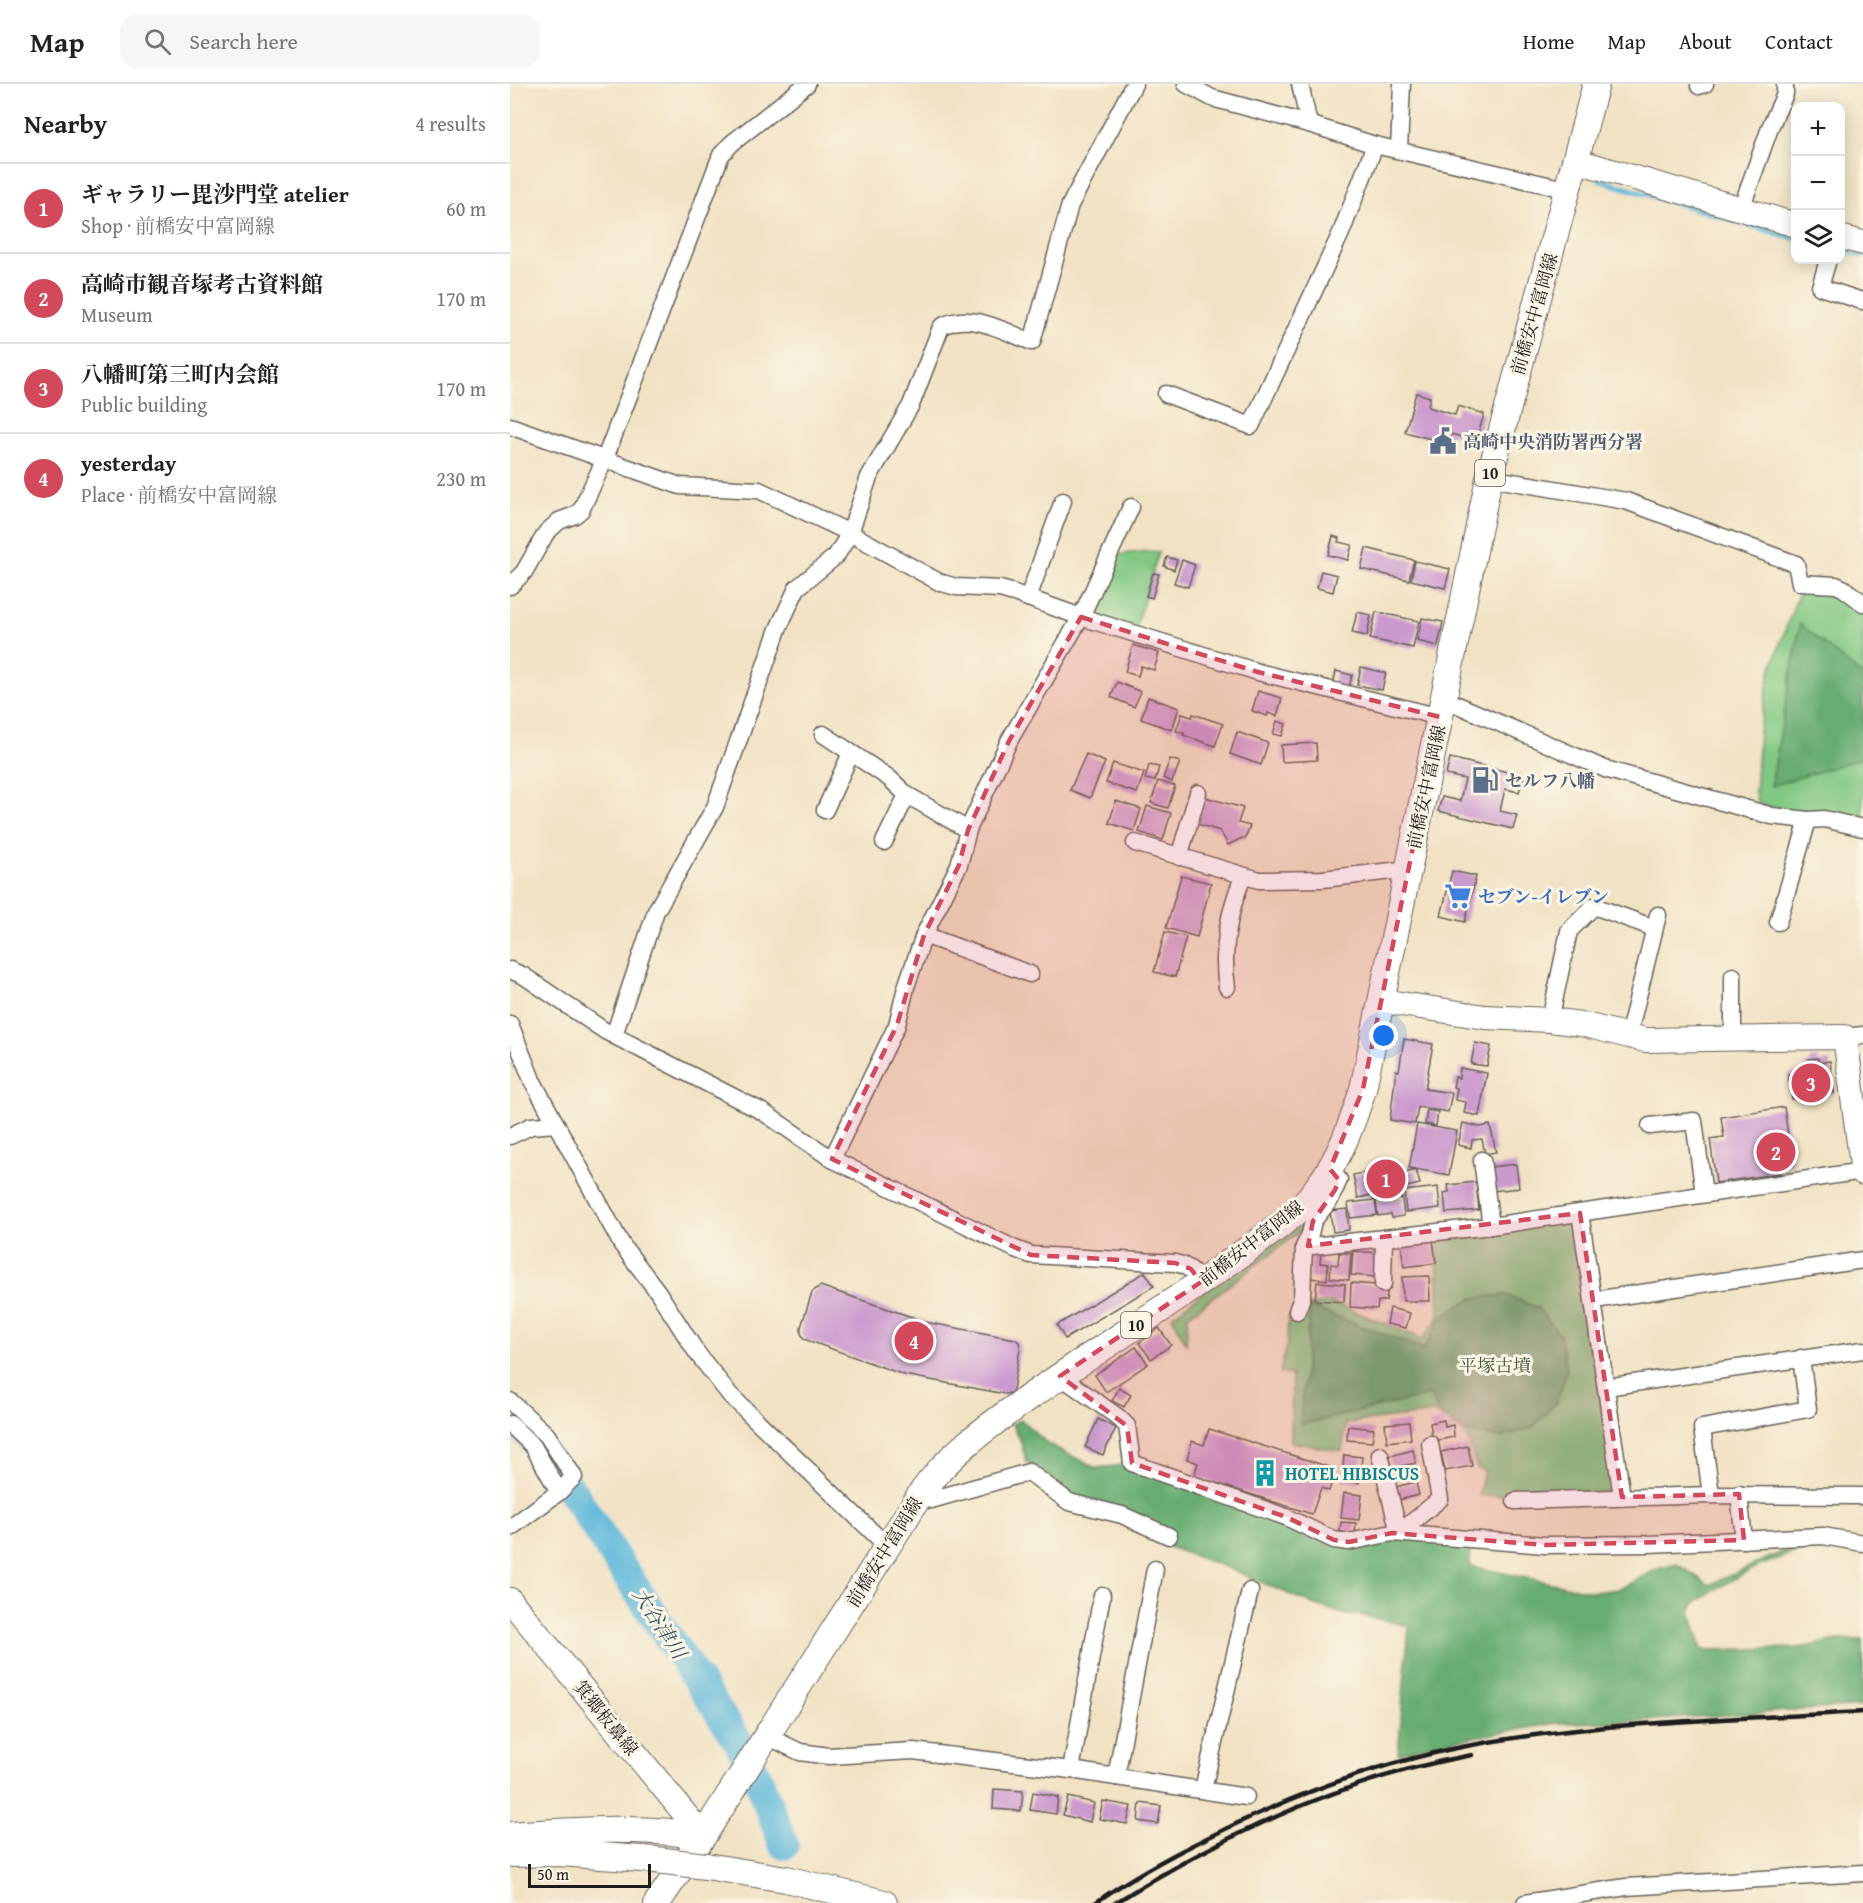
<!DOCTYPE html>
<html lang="en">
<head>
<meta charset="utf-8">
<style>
	:root { --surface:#fff; --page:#f6f6f6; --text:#202124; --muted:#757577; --line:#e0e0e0; --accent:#d1495b }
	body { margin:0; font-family:"Gentium Book Plus","Noto Serif JP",serif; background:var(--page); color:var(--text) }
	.controls { position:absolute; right:18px; top:18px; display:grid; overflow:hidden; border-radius:12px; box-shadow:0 3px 15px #0003 }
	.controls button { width:54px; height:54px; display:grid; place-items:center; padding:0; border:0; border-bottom:2px solid var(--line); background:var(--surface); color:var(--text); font:30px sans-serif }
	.scale { position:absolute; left:18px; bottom:15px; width:123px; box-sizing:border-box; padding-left:6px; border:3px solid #1c1c1c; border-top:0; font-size:16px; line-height:21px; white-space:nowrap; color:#1c1c1c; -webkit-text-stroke:4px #fcf5e5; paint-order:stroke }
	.you { position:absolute; left:874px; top:952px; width:21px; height:21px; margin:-15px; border:4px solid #fff; border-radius:50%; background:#1a73e8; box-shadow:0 0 0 9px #1a73e833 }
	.badge { display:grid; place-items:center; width:39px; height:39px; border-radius:50%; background:var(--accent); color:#fff; font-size:20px; font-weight:700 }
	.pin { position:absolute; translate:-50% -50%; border:3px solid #fff; box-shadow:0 2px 6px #0006 }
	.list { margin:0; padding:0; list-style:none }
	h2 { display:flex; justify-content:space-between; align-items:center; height:78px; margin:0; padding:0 24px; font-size:26px }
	h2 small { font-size:20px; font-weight:400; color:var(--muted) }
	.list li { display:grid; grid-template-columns:39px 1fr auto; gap:18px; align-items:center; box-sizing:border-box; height:90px; padding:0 24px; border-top:2px solid var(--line) }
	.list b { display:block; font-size:22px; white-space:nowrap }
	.list p { margin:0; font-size:20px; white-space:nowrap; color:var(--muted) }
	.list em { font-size:20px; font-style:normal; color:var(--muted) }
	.icon { flex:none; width:33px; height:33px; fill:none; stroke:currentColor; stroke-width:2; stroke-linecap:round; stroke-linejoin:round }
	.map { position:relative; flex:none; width:1353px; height:1819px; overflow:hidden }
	header { display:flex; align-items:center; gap:36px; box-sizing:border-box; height:84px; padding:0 30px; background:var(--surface); border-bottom:2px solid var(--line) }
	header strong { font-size:28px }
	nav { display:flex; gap:33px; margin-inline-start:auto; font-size:21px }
	.search { width:420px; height:54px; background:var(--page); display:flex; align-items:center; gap:15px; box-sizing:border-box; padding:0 21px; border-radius:18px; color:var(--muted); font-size:22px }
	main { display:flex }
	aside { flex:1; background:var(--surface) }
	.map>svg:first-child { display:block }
</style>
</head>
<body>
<header>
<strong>Map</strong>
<div class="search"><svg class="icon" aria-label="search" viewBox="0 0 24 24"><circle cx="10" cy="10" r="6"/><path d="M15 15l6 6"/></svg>Search here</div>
<nav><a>Home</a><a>Map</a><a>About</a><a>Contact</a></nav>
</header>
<main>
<aside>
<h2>Nearby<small>4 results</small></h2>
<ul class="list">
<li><span class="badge">1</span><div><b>ギャラリー毘沙門堂 atelier</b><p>Shop · 前橋安中富岡線</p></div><em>60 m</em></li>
<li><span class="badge">2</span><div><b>高崎市観音塚考古資料館</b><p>Museum</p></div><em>170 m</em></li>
<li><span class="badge">3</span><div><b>八幡町第三町内会館</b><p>Public building</p></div><em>170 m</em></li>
<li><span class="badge">4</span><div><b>yesterday</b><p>Place · 前橋安中富岡線</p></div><em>230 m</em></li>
</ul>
</aside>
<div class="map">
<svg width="1353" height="1819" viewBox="0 0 1353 1819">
	<rect width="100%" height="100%" fill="#fcf5e5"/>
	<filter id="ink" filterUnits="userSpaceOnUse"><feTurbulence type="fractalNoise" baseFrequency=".0167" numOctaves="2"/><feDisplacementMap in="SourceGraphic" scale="12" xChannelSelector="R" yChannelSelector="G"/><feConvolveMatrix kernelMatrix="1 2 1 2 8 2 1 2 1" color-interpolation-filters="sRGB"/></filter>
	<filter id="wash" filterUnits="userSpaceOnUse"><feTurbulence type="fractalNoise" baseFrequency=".008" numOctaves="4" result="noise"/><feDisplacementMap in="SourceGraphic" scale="24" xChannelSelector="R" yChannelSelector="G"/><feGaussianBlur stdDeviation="1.35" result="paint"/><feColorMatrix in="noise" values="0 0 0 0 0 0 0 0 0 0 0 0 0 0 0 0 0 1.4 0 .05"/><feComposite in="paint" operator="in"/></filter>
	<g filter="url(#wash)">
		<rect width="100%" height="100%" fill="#f1e2c4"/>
		<g fill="#81c883" stroke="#4e7250" stroke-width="1.5">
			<polygon points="637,467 649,468 625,545 577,529 606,471"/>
			<polygon points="1291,503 1326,507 1353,525 1353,739 1285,729 1254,722 1247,717 1245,711 1249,648 1260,588"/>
			<polygon points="806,1122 792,1146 678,1232 676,1260 662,1232"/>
			<path d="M1052,1136L1068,1144L1104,1400L1096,1408L969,1412L974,1387L967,1384L957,1352L925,1329L836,1339L832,1367L781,1358L782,1291L770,1289L777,1259L778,1233C793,1223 806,1217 824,1219L913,1255L929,1233L927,1154Z"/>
		</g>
		<g fill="#68ac71" stroke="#426446" stroke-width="1.5">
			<polygon points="1290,540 1353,592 1353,674 1261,702"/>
			<polygon points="996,1211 1028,1224 1050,1251 1057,1285 1047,1318 1023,1343 990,1354 956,1348 928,1328 920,1311 790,1341 800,1223 914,1265 932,1232 962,1214"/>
			<path d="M511,1336L538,1360L586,1384L614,1381L774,1438L821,1460L883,1454L961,1461L960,1482L1084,1508L1110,1505L1144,1486L1167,1480L1199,1501L1285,1462L1304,1457L1328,1462C1277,1464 1224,1492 1183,1521L1181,1529L1192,1566L1290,1564L1327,1556H1353V1622L1111,1638L1048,1639L917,1661L888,1670L899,1542L851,1531H836L800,1519L718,1484L656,1462L662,1450L560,1413L516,1377L511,1358L502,1340Z"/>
		</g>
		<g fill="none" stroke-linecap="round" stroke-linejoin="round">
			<g stroke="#5cb7da" stroke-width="5">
				<polyline points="1089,96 1286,155"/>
				<polyline points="1330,166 1353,172"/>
			</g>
			<polyline stroke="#5cb7da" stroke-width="30" points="17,1347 62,1407 108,1478 228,1657 248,1695 274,1761"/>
		</g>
		<g id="blocks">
			<g fill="#ca99cd">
				<polygon points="906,309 920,313 918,323 945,331 948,322 974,330 966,357 941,350 939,360 895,348"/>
				<polygon points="823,452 829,454 828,458 842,461 838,476 818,471"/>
				<polygon points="856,464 904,476 899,496 851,485"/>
				<polygon points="657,473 667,476 664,486 654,482"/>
				<polygon points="672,476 685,481 678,503 664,499"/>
				<polygon points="905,477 940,485 935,504 901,496"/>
				<polygon points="811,487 827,491 823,508 807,504"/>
				<polygon points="643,489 649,490 642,514 636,512"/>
				<polygon points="847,528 861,531 857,552 842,549"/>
				<polygon points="866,528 909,537 903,564 860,555"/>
				<polygon points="912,534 933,538 928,562 907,557"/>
				<polygon points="623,561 649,569 644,586 631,582 628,592 615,588"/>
				<polygon points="851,583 876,589 872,606 847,601"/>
				<polygon points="826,587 842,591 839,604 823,601"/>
				<polygon points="607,598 631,608 624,623 601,613"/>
				<polygon points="748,607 772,614 767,632 758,629 757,632 742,627"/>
				<polygon points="638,613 669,624 662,646 631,635"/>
				<polygon points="672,630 682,633 683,630 713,640 705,662 673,651 674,649 666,647"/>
				<polygon points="767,637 776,640 772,652 763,650"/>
				<polygon points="727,648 758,659 751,681 720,670"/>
				<polygon points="806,659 807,676 772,678 771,661"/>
				<polygon points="576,670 595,678 580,714 560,706"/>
				<polygon points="940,674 1014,692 1009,708 995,705 990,727 1007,731 1003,745 928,727 932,713 950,717 955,695 936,691"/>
				<polygon points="660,675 670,678 662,698 653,694"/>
				<polygon points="603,679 634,689 627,709 596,699"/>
				<polygon points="639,681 649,683 645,697 635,695"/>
				<polygon points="648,697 665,702 658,724 641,719"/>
				<polygon points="695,713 733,724 728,739 740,742 735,755 732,754 718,761 710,747 687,740"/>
				<polygon points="606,717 631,725 624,747 599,739"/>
				<polygon points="637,722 661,729 653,756 629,748"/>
				<polygon points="942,787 966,792 955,838 931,832"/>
				<polygon points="671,792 701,799 687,853 656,844"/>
				<polygon points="655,848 676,853 665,893 644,888"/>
				<polygon points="894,955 923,960 915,1005 942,1009 938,1028 908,1023 905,1040 880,1036 886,986 889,987"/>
				<polygon points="965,959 981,962 977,982 961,980"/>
				<polygon points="1308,974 1309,979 1320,977 1324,1009 1282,1015 1278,990 1296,987 1295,981 1300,980 1299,975"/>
				<polygon points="950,984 977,989 969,1032 954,1029 956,1018 945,1016 947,1004 943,1003 945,993 949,994"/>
				<polygon points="1274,1023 1282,1079 1268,1081 1270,1089 1206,1099 1200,1055 1214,1053 1211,1033"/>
				<polygon points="917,1026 928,1028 926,1042 915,1040"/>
				<polygon points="953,1039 970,1043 980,1041 986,1068 975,1070 972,1055 962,1056 961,1064 948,1061"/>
				<polygon points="907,1040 947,1047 939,1091 899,1084"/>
				<polygon points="1006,1080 1009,1104 983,1107 980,1083"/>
				<polygon points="888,1081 890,1090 906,1086 910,1100 848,1114 843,1091"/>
				<polygon points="966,1098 969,1126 936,1129 934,1109 939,1108 938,1101"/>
				<polygon points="928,1103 930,1124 896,1128 894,1107"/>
				<polygon points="892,1114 894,1132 882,1134 881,1130 868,1132 866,1117"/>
				<polygon points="865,1116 867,1131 840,1134 838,1119"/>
				<polygon points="837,1125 839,1146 823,1148 820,1127"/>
				<polygon points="923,1156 926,1179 894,1183 891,1159"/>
				<polygon points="843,1167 868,1169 867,1193 841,1191"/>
				<polygon points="802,1169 811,1170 810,1179 818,1180 817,1196 800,1194"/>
				<polygon points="829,1169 841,1169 839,1196 820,1194 821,1180 828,1181"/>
				<polygon points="635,1188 644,1202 555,1255 547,1241"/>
				<polygon points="919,1192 920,1217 893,1217 892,1193"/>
				<polygon points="807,1198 835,1200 834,1218 805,1216"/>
				<polygon points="841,1199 878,1202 876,1217 868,1217 867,1225 840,1223"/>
				<polygon points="310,1202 405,1234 399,1253 406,1255 410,1237 505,1255 509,1258 510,1265 503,1306 501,1309 495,1310 394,1291 294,1255 291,1249 291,1243 302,1208"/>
				<polygon points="880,1224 900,1229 896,1244 877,1240"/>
				<polygon points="649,1244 661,1261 641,1275 629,1259"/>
				<polygon points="626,1263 638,1280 596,1308 585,1291"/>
				<polygon points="609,1304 621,1311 614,1323 602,1317"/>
				<polygon points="588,1335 606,1344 593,1371 575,1363"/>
				<polygon points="934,1336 935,1343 943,1341 944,1353 923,1357 920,1339"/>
				<polygon points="899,1338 901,1355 877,1358 875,1340"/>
				<polygon points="838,1342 864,1345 862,1358 837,1356"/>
				<polygon points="699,1345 826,1385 819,1407 811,1404 802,1430 684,1392 688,1379 677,1375 682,1357 694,1361"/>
				<polygon points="958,1362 962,1382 935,1387 931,1368"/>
				<polygon points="903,1366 906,1379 882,1384 879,1372"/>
				<polygon points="834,1371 852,1373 849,1399 832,1397"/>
				<polygon points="906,1398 909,1411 888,1416 885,1403"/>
				<polygon points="834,1409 852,1411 849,1436 831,1434"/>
				<polygon points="831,1438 846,1439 845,1450 830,1448"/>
				<polygon points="484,1705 513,1707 511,1727 483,1725"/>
				<polygon points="523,1708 548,1713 546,1730 520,1726"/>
				<polygon points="558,1713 584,1719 580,1738 553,1731"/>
				<polygon points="593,1717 621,1722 617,1740 589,1735"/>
				<polygon points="630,1719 651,1722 648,1740 628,1737"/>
			</g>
		</g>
	</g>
	<g filter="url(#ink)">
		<use href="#blocks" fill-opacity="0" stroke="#676157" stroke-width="1.5"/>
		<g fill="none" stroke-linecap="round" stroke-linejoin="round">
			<defs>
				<g id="street">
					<polyline points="676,0 702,14 799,40 865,61 1059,106"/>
					<polyline points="790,0 799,40"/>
					<polyline points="1189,2 1195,0"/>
					<polyline points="889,66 892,0"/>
					<polyline points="1231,125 1261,41 1275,10 1275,0"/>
					<polyline points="1318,176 1310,203 1352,217"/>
					<polyline points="656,310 741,342 831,149 865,61"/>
					<polyline points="0,342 170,402 249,406 340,449 429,498 446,503 490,505 504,509 571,533 748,588 930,633"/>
					<polyline points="979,394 1116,417 1286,480 1290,499 1326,501 1333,504 1353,519"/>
					<polyline points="0,502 14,488 36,449 49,437 65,431 71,426 94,377 211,71 222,59 297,0"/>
					<polyline points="518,514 553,417"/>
					<polyline points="934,615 1095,685 1262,732 1298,736 1314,735 1353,744"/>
					<polyline points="313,650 379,694 397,711 458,746"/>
					<polyline points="315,726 341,669"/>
					<polyline points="374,758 397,711"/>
					<polyline points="625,759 749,796 813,795 899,785"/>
					<polyline points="669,773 688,709"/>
					<polyline points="1268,838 1298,736"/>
					<path d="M0,886L14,892L95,947L253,1028L322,1075L505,1165L521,1171L665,1179C679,1182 683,1187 691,1198"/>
					<polyline points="520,890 414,851 449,781 458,746 499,657 571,533 621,423"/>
					<polyline points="1223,892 1223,955"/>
					<path d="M717,903C711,867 719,826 733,793"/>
					<polyline points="1040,936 1059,847 1084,822 1144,844"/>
					<polyline points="0,940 22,996 112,1161 148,1208 187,1269 220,1311 377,1462"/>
					<path d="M104,951L146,827L205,723L268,545L287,504L326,472L340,449L359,393L401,321L431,243C459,226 495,248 522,258L560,121L624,0"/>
					<polyline points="1118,953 1148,831"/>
					<polyline points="1335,953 1353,951"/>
					<polyline points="1140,1042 1184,1037 1194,1110"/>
					<polyline points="0,1052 21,1042 46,1040"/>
					<polyline points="322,1075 387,941 396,903 414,851"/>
					<polyline points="972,1076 981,1142"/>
					<polyline points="1070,1129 1112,1413"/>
					<polyline points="794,1163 981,1142 1353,1087"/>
					<polyline points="873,1200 874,1154"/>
					<polyline points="1084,1216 1353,1176"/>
					<polyline points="787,1227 792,1213 794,1163 800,1150 803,1137 820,1116 829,1096 820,1085"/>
					<polyline points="550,1292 608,1333 617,1342 622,1379 776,1433 824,1456 839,1458 882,1449 1035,1461 1138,1460 1313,1452 1353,1459"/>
					<polyline points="1096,1303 1353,1266"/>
					<polyline points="0,1317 37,1351 64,1393 49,1408 0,1444"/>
					<polyline points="0,1340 23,1362 49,1408"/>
					<polyline points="870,1371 889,1449 930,1415 920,1360"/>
					<polyline points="1229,1410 1234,1456"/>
					<polyline points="410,1411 421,1416 519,1388 559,1418 612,1431 659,1452"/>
					<polyline points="1201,1411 1192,1344 1298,1325 1291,1274"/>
					<polyline points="1005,1417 1201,1411 1353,1412"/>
					<polyline points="257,1652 290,1668 319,1672 403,1667 561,1686 736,1713"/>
					<polyline points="561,1686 592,1511"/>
					<polyline points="606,1693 645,1485"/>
					<polyline points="693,1705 740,1507"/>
					<polyline points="1015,1819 1116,1803 1353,1789"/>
				</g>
				<g id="secondary">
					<polyline points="1067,77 1286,141"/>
					<polyline points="1330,153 1353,159"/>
					<polyline points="872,917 975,933 1040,936 1071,940 1135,956 1335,953 1353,1089"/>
					<polyline points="0,1516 193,1752"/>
				</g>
				<g id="primary">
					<path d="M0,1751C64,1746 129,1742 193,1752"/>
					<polyline points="0,1770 50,1769 146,1776"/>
					<polyline points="196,1782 276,1795 374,1819"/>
					<path d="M147,1819L193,1752L410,1411C438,1370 477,1343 518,1314C585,1267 655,1225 721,1177C752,1155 785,1134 807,1104C830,1074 842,1040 853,1005L979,394L1086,0"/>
				</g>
			</defs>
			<use href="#street" stroke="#676157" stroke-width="19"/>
			<use href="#secondary" stroke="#676157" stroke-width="26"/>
			<use href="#primary" stroke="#676157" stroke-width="28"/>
			<use href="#street" stroke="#fff" stroke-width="16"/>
			<use href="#secondary" stroke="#fff" stroke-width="24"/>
			<use href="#primary" stroke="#fff" stroke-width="26"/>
			<g stroke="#1c1c1c" stroke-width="4.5">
				<path d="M585,1819C621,1793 660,1772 699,1753C774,1715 855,1684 937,1666C1074,1637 1215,1636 1353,1628"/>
				<path d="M605,1819C715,1750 834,1694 962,1671"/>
			</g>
			<defs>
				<polyline id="primary-bridge" points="146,1776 196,1782"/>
			</defs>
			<use href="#primary-bridge" stroke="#676157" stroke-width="28" stroke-linecap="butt"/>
			<use href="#primary-bridge" stroke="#fff" stroke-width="26"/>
		</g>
	</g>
	<path fill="#d1495b" fill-opacity="0.2" stroke="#d1495b" stroke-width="4.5" stroke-dasharray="12 8" stroke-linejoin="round" d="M571,533L748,588L930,633L853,1005L820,1085L829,1096L825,1106L803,1137L798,1162L1070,1129L1112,1413L1229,1410L1234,1456L1035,1461L882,1449L839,1458L824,1456L776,1433L622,1379L617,1342L550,1292L691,1198L681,1185L665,1179L521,1171L322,1075L387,941L414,851L449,781L458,746L499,657Z"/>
	<defs>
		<symbol id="civic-bare" viewBox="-9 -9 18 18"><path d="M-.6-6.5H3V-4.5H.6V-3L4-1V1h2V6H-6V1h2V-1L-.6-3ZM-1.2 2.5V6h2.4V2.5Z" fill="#5c6f8a" stroke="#fcf5e5" stroke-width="2.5" paint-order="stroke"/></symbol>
		<symbol id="fuel-bare" viewBox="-9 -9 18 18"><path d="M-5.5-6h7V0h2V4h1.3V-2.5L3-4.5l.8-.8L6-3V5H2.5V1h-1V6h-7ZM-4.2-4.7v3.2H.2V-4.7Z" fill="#5c6f8a" stroke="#fcf5e5" stroke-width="2.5" paint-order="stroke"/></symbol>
		<symbol id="supermarket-bare" viewBox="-9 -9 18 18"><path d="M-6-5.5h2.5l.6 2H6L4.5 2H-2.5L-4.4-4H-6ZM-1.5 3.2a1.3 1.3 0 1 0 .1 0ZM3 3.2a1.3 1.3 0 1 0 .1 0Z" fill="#3f7fe0" stroke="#fcf5e5" stroke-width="2.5" paint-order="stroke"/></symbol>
		<symbol id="building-bare" viewBox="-9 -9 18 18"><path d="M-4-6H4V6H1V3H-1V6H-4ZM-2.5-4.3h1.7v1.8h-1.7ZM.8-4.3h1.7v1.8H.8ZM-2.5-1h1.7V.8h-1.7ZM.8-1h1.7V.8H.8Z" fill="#0f9aa8" stroke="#fcf5e5" stroke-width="2.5" paint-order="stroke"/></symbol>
	</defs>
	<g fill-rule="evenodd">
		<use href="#civic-bare" x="914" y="338" width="38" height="38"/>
		<use href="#fuel-bare" x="956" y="677" width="38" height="38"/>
		<use href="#supermarket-bare" x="929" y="793" width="38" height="38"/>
		<use href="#building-bare" x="736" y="1370" width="38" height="38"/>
	</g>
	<g text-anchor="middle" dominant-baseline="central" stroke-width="6" stroke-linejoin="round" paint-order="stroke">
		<g fill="#fcf5e5" stroke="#5f5d58" stroke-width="1.5">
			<rect x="965" y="376" width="30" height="26" rx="4.5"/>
			<rect x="611" y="1228" width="30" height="26" rx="4.5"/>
		</g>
		<g font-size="16" font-weight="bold" fill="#1c1c1c">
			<text x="980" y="389">10</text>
			<text x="626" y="1241">10</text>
		</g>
		<g font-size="18" fill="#1c1c1c" stroke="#fcf5e5">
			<text transform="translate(1024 230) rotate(-74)">前橋安中富岡線</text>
			<text transform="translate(916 703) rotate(-78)">前橋安中富岡線</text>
			<text transform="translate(741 1159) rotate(-38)">前橋安中富岡線</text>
			<text transform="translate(374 1468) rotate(-58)">前橋安中富岡線</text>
			<text transform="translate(96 1634) rotate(51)">箕郷板鼻線</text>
		</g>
		<g font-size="18" font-weight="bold" fill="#4e5e75" stroke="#fcf5e5" text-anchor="start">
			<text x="953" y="357">高崎中央消防署西分署</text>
			<text x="995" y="696">セルフ八幡</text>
		</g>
		<g font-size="18" font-weight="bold" fill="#366cbe" stroke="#fcf5e5" text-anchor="start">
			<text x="968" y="812">セブン-イレブン</text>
		</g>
		<g font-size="18" fill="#3f5840" stroke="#fcf5e5">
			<text x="985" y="1281">平塚古墳</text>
		</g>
		<g font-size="18" font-weight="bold" fill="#0d838f" stroke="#fcf5e5" text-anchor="start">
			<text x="775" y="1389">HOTEL HIBISCUS</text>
		</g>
		<g font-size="20" font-style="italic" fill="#365a68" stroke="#fcf5e5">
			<text transform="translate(150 1539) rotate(57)">大谷津川</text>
		</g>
	</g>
</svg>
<div class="controls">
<button>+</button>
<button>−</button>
<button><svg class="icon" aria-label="layers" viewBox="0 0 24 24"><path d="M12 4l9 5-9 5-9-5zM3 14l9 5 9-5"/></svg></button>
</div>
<div class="scale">50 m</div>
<div class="you"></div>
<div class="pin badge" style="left:876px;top:1095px">1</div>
<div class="pin badge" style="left:1266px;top:1068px">2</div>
<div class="pin badge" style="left:1301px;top:999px">3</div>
<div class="pin badge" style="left:404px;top:1257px">4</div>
</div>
</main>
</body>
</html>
